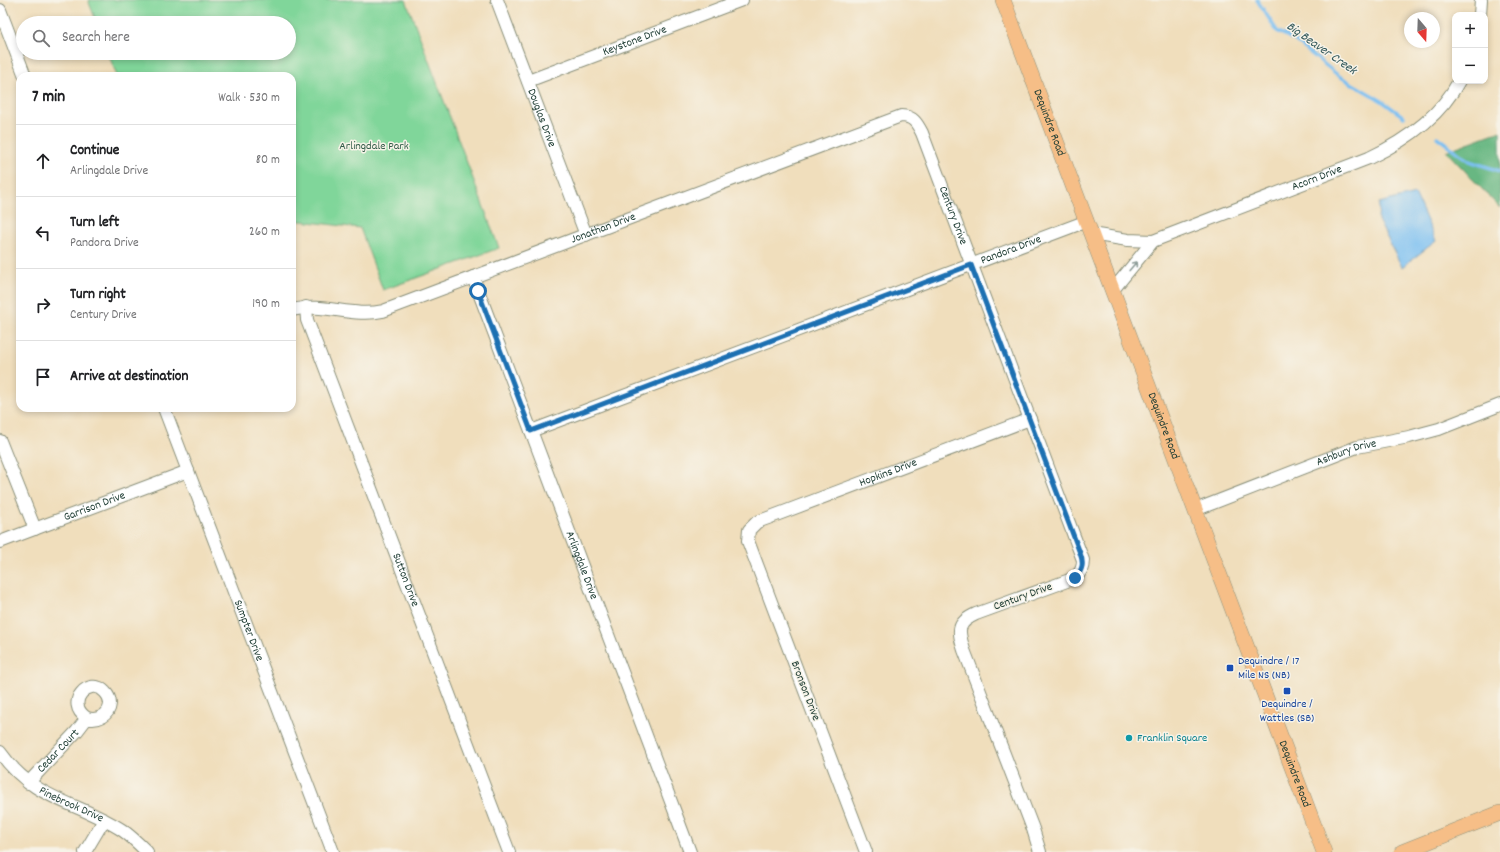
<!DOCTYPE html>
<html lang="en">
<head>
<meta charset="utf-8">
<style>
	:root { --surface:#fff; --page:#f6f6f6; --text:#202124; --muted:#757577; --line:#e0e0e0 }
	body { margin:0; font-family:Dekko,sans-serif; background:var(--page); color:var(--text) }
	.controls { position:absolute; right:12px; top:12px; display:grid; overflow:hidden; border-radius:8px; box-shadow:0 2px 6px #0003 }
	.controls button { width:36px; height:36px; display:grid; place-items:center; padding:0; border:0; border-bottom:1px solid var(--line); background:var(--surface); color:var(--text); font:20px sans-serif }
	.compass { position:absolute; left:1404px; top:12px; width:36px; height:36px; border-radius:50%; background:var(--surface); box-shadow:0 2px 6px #0003; rotate:161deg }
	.stop { position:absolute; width:12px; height:12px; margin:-9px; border:3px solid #1f6fb2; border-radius:50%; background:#fff }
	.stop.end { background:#1f6fb2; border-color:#fff; box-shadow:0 1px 4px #0008 }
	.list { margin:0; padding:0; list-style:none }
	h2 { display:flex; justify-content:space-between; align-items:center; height:52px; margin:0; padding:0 16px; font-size:17px }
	h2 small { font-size:13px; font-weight:400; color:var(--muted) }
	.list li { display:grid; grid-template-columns:26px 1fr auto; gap:12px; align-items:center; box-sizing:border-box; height:72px; padding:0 16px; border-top:1px solid var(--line) }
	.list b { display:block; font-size:15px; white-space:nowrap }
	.list p { margin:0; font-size:13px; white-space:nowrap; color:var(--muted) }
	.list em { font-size:13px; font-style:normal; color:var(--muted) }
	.icon { flex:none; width:22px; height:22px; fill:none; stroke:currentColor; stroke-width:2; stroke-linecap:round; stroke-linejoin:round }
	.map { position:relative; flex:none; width:1500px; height:852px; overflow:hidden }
	.search { position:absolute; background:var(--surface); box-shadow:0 2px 6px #0003; left:16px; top:16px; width:280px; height:44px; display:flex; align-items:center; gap:10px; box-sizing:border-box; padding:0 14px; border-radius:22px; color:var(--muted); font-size:15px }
	.panel { position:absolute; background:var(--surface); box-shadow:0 2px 6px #0003; left:16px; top:72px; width:280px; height:340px; border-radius:12px }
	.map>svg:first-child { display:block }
</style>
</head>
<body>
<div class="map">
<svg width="1500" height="852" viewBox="0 0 1500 852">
	<rect width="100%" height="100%" fill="#f7f3e8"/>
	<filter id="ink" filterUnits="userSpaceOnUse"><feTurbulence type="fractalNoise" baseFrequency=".025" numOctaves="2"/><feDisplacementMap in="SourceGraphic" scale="8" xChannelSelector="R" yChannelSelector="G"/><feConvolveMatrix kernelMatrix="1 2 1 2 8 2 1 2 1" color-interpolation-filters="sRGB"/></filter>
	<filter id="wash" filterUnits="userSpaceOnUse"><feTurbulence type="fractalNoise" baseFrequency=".012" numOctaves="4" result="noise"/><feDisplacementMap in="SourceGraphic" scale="16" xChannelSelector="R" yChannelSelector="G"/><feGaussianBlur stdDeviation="0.9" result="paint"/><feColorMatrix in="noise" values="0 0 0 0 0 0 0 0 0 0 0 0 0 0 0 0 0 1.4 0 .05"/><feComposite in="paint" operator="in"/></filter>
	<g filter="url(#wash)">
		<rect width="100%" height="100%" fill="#f0debc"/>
		<polygon fill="#80d69a" stroke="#508a67" points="88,0 406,0 499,248 383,290 360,228 292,220 292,76 117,76 108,53 289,53 289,23 97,23"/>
		<polygon fill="#68b782" stroke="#447a5b" points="1500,131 1500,208 1446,151"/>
		<polygon fill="#7bc0f2" stroke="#4d7e93" points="1415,194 1436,241 1402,267 1378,220 1379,203"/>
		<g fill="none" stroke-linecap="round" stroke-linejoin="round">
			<g stroke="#7bc0f2" stroke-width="3.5">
				<polyline points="1257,0 1277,31 1294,40 1339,76 1382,101 1404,117"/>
				<polyline points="1437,137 1469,161 1500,171"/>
			</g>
		</g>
	</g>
	<g filter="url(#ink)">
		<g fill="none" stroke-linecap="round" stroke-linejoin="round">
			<defs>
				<g id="minor">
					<path id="s1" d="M497,0L586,235"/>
					<polyline points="0,10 25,76"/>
					<polyline points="1480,15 1481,0"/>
					<path id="s2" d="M528,81L742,0"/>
					<path id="s3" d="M1091,234L1128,240L1153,241L1369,158C1405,141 1440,117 1459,81"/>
					<path id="s4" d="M473,277L690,852"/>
					<polyline points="1112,291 1153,241"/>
					<path id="s5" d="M306,307L307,320L509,852"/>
					<path id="s6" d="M292,310C323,302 352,318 383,311L901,116C913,116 917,123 922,133L1083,560C1083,568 1081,572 1075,578L976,614C956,623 958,631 964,650L1033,829L1040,852"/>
					<path id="s7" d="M164,408L333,852"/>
					<path id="s8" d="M531,431L1087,221"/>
					<polyline points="0,441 35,529"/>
					<path id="s9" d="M1195,510L1357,447L1409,437L1439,429L1500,405"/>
					<path id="s10" d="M0,542L188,471"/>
					<path id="s11" d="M0,752C34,801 77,801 122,830C131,836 139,844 147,852"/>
					<path id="s12" d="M28,783L77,731L87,718C97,721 109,716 110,704C110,700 108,695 105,692C90,675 63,703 87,718"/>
					<polyline points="85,852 104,820"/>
					<path id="s13" d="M866,852L748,541L749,530L757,522L768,518L1030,419"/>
				</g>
				<g id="major">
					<path id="s14" d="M1003,0L1324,852"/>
					<polyline points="1402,852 1500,813"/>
				</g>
			</defs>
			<use href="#minor" stroke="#888e78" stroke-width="14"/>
			<use href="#major" stroke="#888e78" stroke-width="16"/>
			<use href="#minor" stroke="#fff" stroke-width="12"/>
			<use href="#major" stroke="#f6be87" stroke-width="15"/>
		</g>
		<defs><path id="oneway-shaft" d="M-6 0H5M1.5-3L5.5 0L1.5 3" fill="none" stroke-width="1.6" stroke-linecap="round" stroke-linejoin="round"/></defs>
		<use stroke="#8f9e9a" href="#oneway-shaft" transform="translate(1133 266) rotate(-50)"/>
	</g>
	<g fill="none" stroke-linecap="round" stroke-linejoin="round" filter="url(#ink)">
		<path stroke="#1f6fb2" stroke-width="5" d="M478,291L531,431L971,265L1080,553C1084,563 1083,570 1075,578"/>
	</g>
	<g fill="#1a4fb4" stroke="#f7f3e8" stroke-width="1.5">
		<rect x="1226" y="664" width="8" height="8" rx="2"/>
		<rect x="1283" y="687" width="8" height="8" rx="2"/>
	</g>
	<circle fill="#0f9aa8" stroke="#f7f3e8" stroke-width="1.5" cx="1129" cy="738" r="4"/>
	<g text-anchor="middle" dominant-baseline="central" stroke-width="3" stroke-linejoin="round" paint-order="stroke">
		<g font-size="12" fill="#1f3d34" stroke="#f7f3e8">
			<text stroke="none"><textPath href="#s2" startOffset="114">Keystone Drive</textPath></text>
			<text stroke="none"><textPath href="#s1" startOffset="126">Douglas Drive</textPath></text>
			<text stroke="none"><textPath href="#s14" startOffset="131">Dequindre Road</textPath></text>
			<text stroke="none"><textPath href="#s3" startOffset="238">Acorn Drive</textPath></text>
			<text stroke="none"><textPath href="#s6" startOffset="762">Century Drive</textPath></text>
			<text stroke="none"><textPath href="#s6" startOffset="327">Jonathan Drive</textPath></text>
			<text stroke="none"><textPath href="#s8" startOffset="513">Pandora Drive</textPath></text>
			<text stroke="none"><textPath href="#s14" startOffset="455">Dequindre Road</textPath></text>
			<text stroke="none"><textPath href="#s9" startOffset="162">Ashbury Drive</textPath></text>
			<text stroke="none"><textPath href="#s13" startOffset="495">Hopkins Drive</textPath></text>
			<text stroke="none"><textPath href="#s10" startOffset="101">Garrison Drive</textPath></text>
			<text stroke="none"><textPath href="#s4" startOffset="308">Arlingdale Drive</textPath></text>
			<text stroke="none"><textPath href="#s5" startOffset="291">Sutton Drive</textPath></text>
			<text transform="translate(1023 597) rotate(-20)">Century Drive</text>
			<text stroke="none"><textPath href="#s7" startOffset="238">Sumpter Drive</textPath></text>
			<text transform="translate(805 691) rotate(69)">Bronson Drive</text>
			<text stroke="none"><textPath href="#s12" startOffset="44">Cedar Court</textPath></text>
			<text stroke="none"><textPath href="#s14" startOffset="827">Dequindre Road</textPath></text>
			<text stroke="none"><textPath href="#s11" startOffset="90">Pinebrook Drive</textPath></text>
		</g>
		<g font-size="12" fill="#325c48" stroke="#f7f3e8">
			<text x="374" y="146">Arlingdale Park</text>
		</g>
		<g font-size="12" fill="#164399" stroke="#f7f3e8" text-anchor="start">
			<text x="1238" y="661">Dequindre / 17<tspan x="1238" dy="14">Mile NS (NB)</tspan></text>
			<text x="1287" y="704" text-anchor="middle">Dequindre /<tspan x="1287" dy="14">Wattles (SB)</tspan></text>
		</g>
		<g font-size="12" fill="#0d838f" stroke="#f7f3e8" text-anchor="start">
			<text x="1137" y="738">Franklin Square</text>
		</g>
		<g font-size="13" font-style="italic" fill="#31575a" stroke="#f7f3e8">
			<text transform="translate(1321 49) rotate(35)">Big Beaver Creek</text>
		</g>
	</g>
</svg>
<div class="controls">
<button>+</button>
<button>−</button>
</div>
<svg class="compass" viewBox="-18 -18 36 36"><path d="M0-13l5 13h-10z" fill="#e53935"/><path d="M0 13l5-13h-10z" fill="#757577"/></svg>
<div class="stop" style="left:478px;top:291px"></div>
<div class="stop end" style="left:1075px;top:578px"></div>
<div class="search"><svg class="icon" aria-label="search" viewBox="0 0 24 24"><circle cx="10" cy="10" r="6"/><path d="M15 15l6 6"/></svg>Search here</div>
<section class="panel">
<h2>7 min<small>Walk · 530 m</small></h2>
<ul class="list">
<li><svg class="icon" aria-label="ahead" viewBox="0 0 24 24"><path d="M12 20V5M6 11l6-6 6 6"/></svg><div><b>Continue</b><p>Arlingdale Drive</p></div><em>80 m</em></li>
<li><svg class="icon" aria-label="left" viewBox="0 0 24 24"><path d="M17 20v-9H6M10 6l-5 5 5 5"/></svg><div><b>Turn left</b><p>Pandora Drive</p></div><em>260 m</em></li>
<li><svg class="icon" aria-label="right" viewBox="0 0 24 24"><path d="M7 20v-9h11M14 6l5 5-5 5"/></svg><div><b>Turn right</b><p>Century Drive</p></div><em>190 m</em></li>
<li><svg class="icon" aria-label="arrive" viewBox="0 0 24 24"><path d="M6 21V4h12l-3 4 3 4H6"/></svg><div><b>Arrive at destination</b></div></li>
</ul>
</section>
</div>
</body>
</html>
